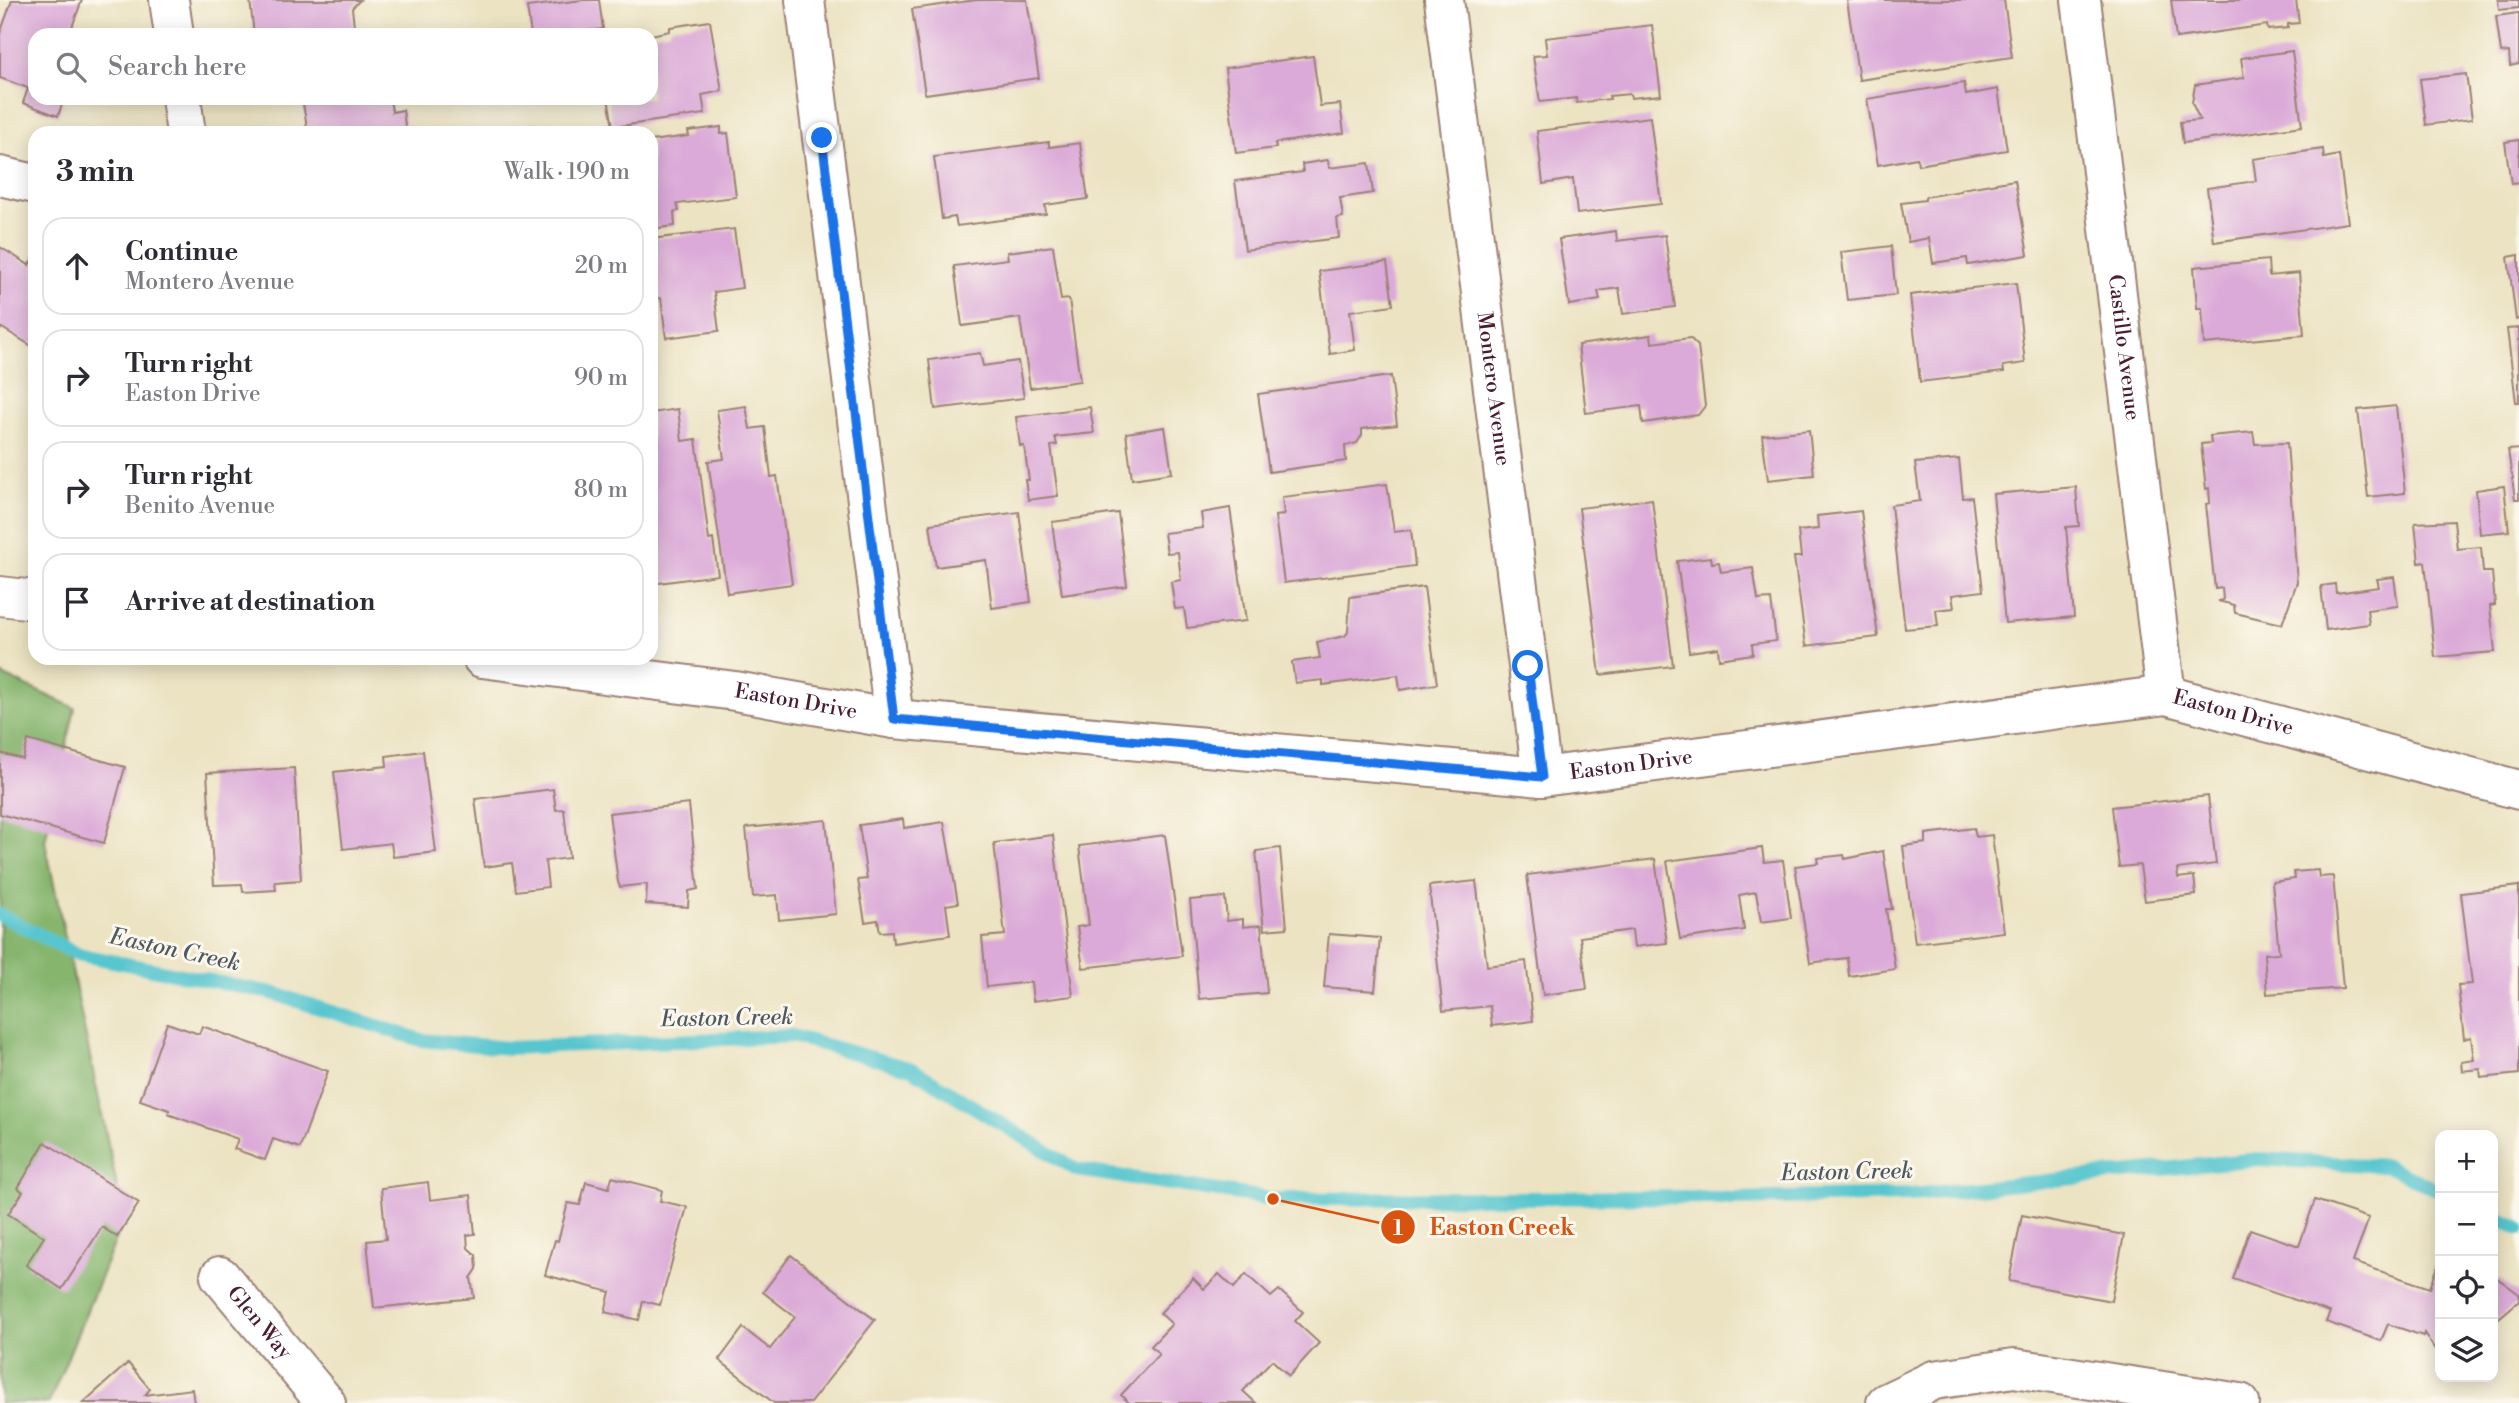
<!DOCTYPE html>
<html lang="en">
<head>
<meta charset="utf-8">
<style>
	:root { --surface:#fff; --page:#f2f2f3; --text:#2b2b33; --muted:#7c7c81; --line:#e1e1e2 }
	body { margin:0; font-family:"Libre Bodoni",serif; background:var(--page); color:var(--text) }
	.controls { position:absolute; right:21px; bottom:21px; display:grid; overflow:hidden; border-radius:14px; box-shadow:0 4px 18px #0003 }
	.controls button { width:63px; height:63px; display:grid; place-items:center; padding:0; border:0; border-bottom:2px solid var(--line); background:var(--surface); color:var(--text); font:35px sans-serif }
	.stop { position:absolute; width:21px; height:21px; margin:-16px; border:5px solid #1a73e8; border-radius:50%; background:#fff }
	.stop.end { background:#1a73e8; border-color:#fff; box-shadow:0 2px 7px #0008 }
	.list { margin:0; padding:0; list-style:none }
	h2 { display:flex; justify-content:space-between; align-items:center; height:91px; margin:0; padding:0 28px; font-size:30px }
	h2 small { font-size:23px; font-weight:400; color:var(--muted) }
	.list li { display:grid; grid-template-columns:46px 1fr auto; gap:21px; align-items:center; box-sizing:border-box; height:98px; margin:0 14px 14px; padding:0 14px; border:2px solid var(--line); border-radius:21px }
	.list b { display:block; font-size:26px; white-space:nowrap }
	.list p { margin:0; font-size:23px; white-space:nowrap; color:var(--muted) }
	.list em { font-size:23px; font-style:normal; color:var(--muted) }
	.icon { flex:none; width:38px; height:38px; fill:none; stroke:currentColor; stroke-width:2; stroke-linecap:round; stroke-linejoin:round }
	.map { position:relative; flex:none; width:2519px; height:1403px; overflow:hidden }
	.search { position:absolute; background:var(--surface); box-shadow:0 4px 18px #0003; left:28px; top:28px; width:630px; height:77px; display:flex; align-items:center; gap:18px; box-sizing:border-box; padding:0 24px; border-radius:21px; color:var(--muted); font-size:26px }
	.panel { position:absolute; background:var(--surface); box-shadow:0 4px 18px #0003; left:28px; top:126px; width:630px; height:539px; border-radius:21px }
	.map>svg:first-child { display:block }
</style>
</head>
<body>
<div class="map">
<svg width="2519" height="1403" viewBox="0 0 2519 1403">
	<rect width="100%" height="100%" fill="#fbf7ec"/>
	<filter id="ink" filterUnits="userSpaceOnUse"><feTurbulence type="fractalNoise" baseFrequency=".0143" numOctaves="2"/><feDisplacementMap in="SourceGraphic" scale="14" xChannelSelector="R" yChannelSelector="G"/><feConvolveMatrix kernelMatrix="1 2 1 2 8 2 1 2 1" color-interpolation-filters="sRGB"/></filter>
	<filter id="wash" filterUnits="userSpaceOnUse"><feTurbulence type="fractalNoise" baseFrequency=".00686" numOctaves="4" result="noise"/><feDisplacementMap in="SourceGraphic" scale="28" xChannelSelector="R" yChannelSelector="G"/><feGaussianBlur stdDeviation="1.57" result="paint"/><feColorMatrix in="noise" values="0 0 0 0 0 0 0 0 0 0 0 0 0 0 0 0 0 1.4 0 .05"/><feComposite in="paint" operator="in"/></filter>
	<g filter="url(#wash)">
		<rect width="100%" height="100%" fill="#ece3c2"/>
		<polygon fill="#86b66e" stroke="#686a4c" stroke-width="2" points="0,674 75,708 45,841 124,1220 49,1403 0,1403"/>
		<g fill="none" stroke-linecap="round" stroke-linejoin="round">
			<g stroke="#58c6cf" stroke-width="14">
				<polyline points="0,915 77,954 272,993 421,1040 508,1048 792,1036 912,1069 1077,1170 1273,1199 1691,1197 1732,1199 1911,1195 2258,1159 2387,1166 2440,1191"/>
				<polyline points="2493,1216 2519,1229"/>
			</g>
		</g>
		<g id="blocks">
			<g fill="#dbaad8">
				<polygon points="12,0 82,0 72,27 95,35 35,35 35,98 64,98 58,116 23,103 28,88 0,78 0,34"/>
				<polygon points="250,0 360,0 352,8 355,35 254,35"/>
				<polygon points="582,0 599,0 603,29 556,35 531,35 527,7"/>
				<polygon points="976,0 1027,0 1039,78 925,94 912,9"/>
				<polygon points="1847,0 2004,0 2012,57 1859,80"/>
				<polygon points="2171,0 2296,0 2299,23 2288,24 2288,28 2268,30 2267,25 2176,38"/>
				<polygon points="2498,0 2519,0 2519,8 2499,10"/>
				<polygon points="2519,13 2519,64 2510,66 2509,52 2501,53 2496,16"/>
				<polygon points="710,21 722,91 702,95 705,114 613,127 608,98 651,98 651,35 670,31 670,27"/>
				<polygon points="1652,25 1661,95 1631,98 1630,94 1609,96 1610,99 1577,103 1576,98 1540,102 1533,56 1547,55 1545,38"/>
				<polygon points="2292,51 2302,126 2183,143 2180,122 2200,120 2192,103 2195,85 2244,78 2241,58"/>
				<polygon points="1313,56 1320,106 1340,104 1344,133 1275,143 1276,148 1236,153 1225,68"/>
				<polygon points="2466,74 2472,119 2426,125 2420,79"/>
				<polygon points="1964,83 1966,95 1998,89 2007,150 1918,165 1917,158 1878,165 1867,99"/>
				<polygon points="302,98 390,98 392,112 403,110 406,133 308,133"/>
				<polygon points="1650,117 1661,204 1577,214 1573,179 1543,184 1537,131"/>
				<polygon points="721,127 721,134 728,133 736,197 677,204 679,211 674,212 675,226 651,229 651,141 689,136 688,131"/>
				<polygon points="2519,140 2519,183 2511,184 2505,142"/>
				<polygon points="1049,142 1049,147 1080,143 1088,199 1045,205 1046,214 957,226 955,217 942,219 934,157"/>
				<polygon points="2323,149 2324,158 2339,155 2348,223 2214,242 2207,188 2256,181 2253,159"/>
				<polygon points="1328,160 1329,168 1369,163 1373,193 1340,198 1343,217 1337,218 1339,238 1245,250 1235,181 1303,172 1302,164"/>
				<polygon points="2015,180 2028,255 1968,265 1967,258 1933,263 1929,238 1908,242 1901,203 1925,200 1925,197 1961,191 1961,189"/>
				<polygon points="734,229 742,288 714,292 719,331 666,338 661,298 651,299 651,239"/>
				<polygon points="1616,231 1617,241 1665,235 1675,307 1623,314 1619,288 1598,291 1600,300 1569,305 1559,239"/>
				<polygon points="1053,246 1061,300 1069,299 1080,381 1030,388 1020,318 962,326 954,266 1008,259 1007,252"/>
				<polygon points="1891,246 1896,295 1847,300 1841,252"/>
				<polygon points="0,247 29,265 35,255 35,348 2,328 0,330"/>
				<polygon points="2519,255 2519,319 2516,320 2508,257"/>
				<polygon points="2268,260 2269,276 2299,273 2304,335 2204,344 2202,308 2197,308 2194,267"/>
				<polygon points="1387,262 1393,305 1350,311 1355,350 1330,354 1319,271"/>
				<polygon points="2016,283 2025,363 2003,366 2004,372 1920,382 1910,295"/>
				<polygon points="2519,328 2519,402 2516,402 2507,329"/>
				<polygon points="1651,335 1652,343 1690,338 1698,346 1705,406 1698,415 1643,423 1641,406 1586,413 1578,345"/>
				<polygon points="980,353 983,366 1018,361 1024,398 935,409 929,360"/>
				<polygon points="1391,376 1397,425 1362,429 1362,435 1357,443 1345,446 1346,461 1269,472 1258,394"/>
				<polygon points="746,406 750,429 765,427 771,477 777,476 792,584 727,593 708,461 724,459 717,410"/>
				<polygon points="2396,406 2405,493 2368,497 2358,410"/>
				<polygon points="1090,407 1094,433 1055,437 1057,445 1051,446 1058,496 1028,500 1025,480 1029,480 1024,446 1020,446 1016,417"/>
				<polygon points="678,409 682,441 696,439 709,540 713,539 718,575 651,584 651,413"/>
				<polygon points="1165,427 1172,473 1132,479 1126,433"/>
				<polygon points="1809,430 1814,475 1768,480 1762,435"/>
				<polygon points="2253,432 2255,444 2287,443 2297,582 2282,624 2235,613 2234,605 2218,601 2223,600 2222,588 2215,589 2206,504 2210,503 2209,488 2206,489 2201,444 2211,443 2210,436"/>
				<polygon points="2519,449 2519,499 2515,499 2508,450"/>
				<polygon points="1959,459 1963,498 1972,497 1983,591 1952,595 1954,608 1936,610 1938,626 1905,629 1891,505 1920,501 1915,463"/>
				<polygon points="1387,484 1394,532 1411,530 1415,566 1284,583 1275,516 1284,515 1282,497"/>
				<polygon points="2504,486 2509,531 2480,534 2476,490"/>
				<polygon points="2076,487 2079,526 2066,527 2074,617 2005,623 1993,494"/>
				<polygon points="1652,499 1673,666 1600,675 1579,508"/>
				<polygon points="1230,508 1246,621 1187,628 1184,608 1175,609 1171,582 1181,580 1178,552 1167,553 1164,533 1203,528 1201,513"/>
				<polygon points="1861,511 1878,637 1806,646 1794,557 1801,557 1798,531 1818,529 1817,516"/>
				<polygon points="1019,512 1031,602 992,608 986,560 936,567 930,524"/>
				<polygon points="1118,513 1127,586 1062,595 1052,522"/>
				<polygon points="2454,521 2457,549 2481,547 2483,572 2492,572 2495,605 2490,606 2495,652 2435,657 2425,562 2419,563 2415,523"/>
				<polygon points="1711,557 1712,563 1719,562 1721,572 1753,568 1758,600 1771,599 1776,641 1752,644 1753,654 1719,659 1718,648 1689,652 1677,561"/>
				<polygon points="2394,577 2398,606 2367,610 2369,624 2326,630 2321,586 2335,584 2336,593 2379,587 2377,579"/>
				<polygon points="1424,587 1437,684 1400,690 1398,675 1323,685 1323,680 1295,683 1292,662 1320,658 1317,642 1345,636 1348,632 1350,597"/>
				<polygon points="28,740 125,767 104,843 0,814 0,753 23,759"/>
				<polygon points="423,751 436,852 393,857 391,843 343,849 334,772 387,766 386,756"/>
				<polygon points="294,768 301,880 275,882 276,890 243,892 242,884 214,885 207,773"/>
				<polygon points="553,789 556,810 564,809 569,858 545,861 548,887 516,891 512,863 484,867 475,799"/>
				<polygon points="2208,796 2216,864 2177,869 2178,878 2194,876 2196,895 2145,901 2140,865 2119,867 2112,807"/>
				<polygon points="689,804 698,889 689,891 688,907 646,904 647,884 620,887 618,882 609,813"/>
				<polygon points="903,819 904,828 944,822 958,903 946,905 950,935 893,943 892,931 880,932 878,920 865,922 858,880 867,879 859,825"/>
				<polygon points="826,820 836,914 779,920 777,895 753,897 746,828"/>
				<polygon points="1974,828 1976,837 1992,835 2004,932 1915,943 1903,846 1926,843 1926,834"/>
				<polygon points="1053,835 1073,996 1033,1001 1031,982 987,987 982,937 1005,935 994,843"/>
				<polygon points="1165,835 1182,956 1083,968 1077,927 1089,925 1079,846"/>
				<polygon points="1280,848 1287,928 1264,930 1256,851"/>
				<polygon points="1762,848 1764,862 1783,860 1791,918 1761,922 1756,892 1739,895 1744,930 1680,939 1667,861"/>
				<polygon points="1883,851 1892,909 1886,909 1895,969 1849,976 1847,958 1810,963 1795,866 1818,863 1817,858 1844,855 1845,859"/>
				<polygon points="1655,859 1667,943 1634,947 1632,930 1580,937 1587,989 1543,995 1527,875"/>
				<polygon points="2318,870 2319,877 2333,876 2343,988 2267,994 2264,954 2279,953 2272,882 2295,879 2294,872"/>
				<polygon points="1476,881 1487,966 1526,961 1533,1021 1492,1026 1490,1006 1443,1011 1429,886"/>
				<polygon points="2519,886 2519,1074 2481,1078 2480,1069 2462,1071 2461,1062 2474,1060 2471,1037 2464,1039 2458,985 2472,984 2461,893"/>
				<polygon points="1225,897 1227,921 1243,919 1243,927 1261,925 1267,993 1199,999 1190,900"/>
				<polygon points="1329,934 1380,938 1375,991 1324,987"/>
				<polygon points="167,1023 199,1034 202,1026 328,1071 300,1148 273,1139 265,1160 234,1149 238,1139 168,1114 169,1110 140,1100"/>
				<polygon points="45,1142 139,1203 117,1237 102,1227 62,1289 26,1265 44,1237 8,1214 23,1192 18,1188"/>
				<polygon points="612,1177 662,1190 660,1201 687,1207 660,1305 643,1301 639,1320 605,1312 610,1292 545,1275 555,1240 558,1241 568,1203 580,1205 586,1182 609,1188"/>
				<polygon points="428,1182 430,1200 471,1195 475,1234 467,1235 468,1248 476,1255 477,1269 471,1278 474,1298 374,1308 367,1241 386,1239 381,1188"/>
				<polygon points="2315,1200 2369,1218 2353,1262 2430,1288 2440,1261 2440,1357 2424,1333 2423,1336 2388,1324 2381,1341 2326,1322 2330,1312 2233,1279 2250,1229 2299,1246"/>
				<polygon points="2022,1215 2124,1235 2111,1301 2009,1281"/>
				<polygon points="791,1255 875,1320 810,1403 774,1403 719,1360 743,1328 770,1349 795,1317 763,1292"/>
				<polygon points="1219,1274 1234,1288 1246,1274 1271,1297 1279,1290 1303,1312 1295,1321 1319,1343 1289,1376 1272,1360 1243,1391 1256,1403 1129,1403 1121,1395 1159,1354 1151,1346 1172,1324 1160,1313 1193,1278 1204,1289"/>
				<polygon points="2493,1275 2519,1294 2519,1301 2493,1323"/>
				<polygon points="128,1363 150,1389 145,1395 192,1389 194,1403 83,1403"/>
			</g>
		</g>
	</g>
	<g filter="url(#ink)">
		<use href="#blocks" fill-opacity="0" stroke="#9b8176" stroke-width="2"/>
		<g fill="none" stroke-linecap="round" stroke-linejoin="round">
			<defs>
				<g id="street">
					<polyline points="169,0 174,35"/>
					<polyline points="805,0 894,719"/>
					<path id="s1" d="M1444,0L1542,777"/>
					<path id="s2" d="M2081,0L2166,695"/>
					<polyline points="181,98 186,133"/>
					<polyline points="0,176 35,184"/>
					<polyline points="0,596 35,600"/>
					<path id="s3" d="M482,658L735,691L894,719L1542,777L2166,695L2519,790"/>
					<path id="s4" d="M220,1276L326,1403"/>
					<polyline points="1886,1403 1934,1380 2014,1368 2240,1403"/>
				</g>
			</defs>
			<use href="#street" stroke="#9b8176" stroke-width="42"/>
			<use href="#street" stroke="#fff" stroke-width="38"/>
		</g>
	</g>
	<g fill="none" stroke-linecap="round" stroke-linejoin="round" filter="url(#ink)">
		<polyline stroke="#1a73e8" stroke-width="9" points="822,138 894,719 1542,777 1528,666"/>
	</g>
	<g text-anchor="middle" dominant-baseline="central" stroke-width="6" stroke-linejoin="round" paint-order="stroke">
		<g font-size="21" fill="#4a1f2b" stroke="#fbf7ec">
			<text stroke="none"><textPath href="#s2" startOffset="350">Castillo Avenue</textPath></text>
			<text stroke="none"><textPath href="#s1" startOffset="392">Montero Avenue</textPath></text>
			<text stroke="none"><textPath href="#s3" startOffset="317">Easton Drive</textPath></text>
			<text stroke="none"><textPath href="#s3" startOffset="1766">Easton Drive</textPath></text>
			<text stroke="none"><textPath href="#s3" startOffset="1157">Easton Drive</textPath></text>
			<text stroke="none"><textPath href="#s4" startOffset="61">Glen Way</textPath></text>
		</g>
		<g font-size="23" font-style="italic" fill="#4f5964" stroke="#fbf7ec">
			<text transform="translate(175 950) rotate(12)">Easton Creek</text>
			<text transform="translate(727 1018) rotate(-1)">Easton Creek</text>
			<text transform="translate(1847 1172) rotate(-1)">Easton Creek</text>
		</g>
	</g>
	<path fill="none" stroke="#d8530f" stroke-width="2.5" d="M1273 1199L1398 1227"/>
	<g fill="#d8530f" stroke="#fbf7ec" stroke-width="2.5">
		<circle cx="1273" cy="1199" r="7"/>
		<circle cx="1398" cy="1227" r="18"/>
	</g>
	<g font-size="21" text-anchor="middle" font-weight="bold" fill="#fff">
		<text x="1398" y="1235">1</text>
	</g>
	<g font-size="23" text-anchor="middle" font-weight="bold" fill="#d8530f" stroke="#fbf7ec" stroke-width="6" stroke-linejoin="round" paint-order="stroke">
		<text x="1502" y="1235">Easton Creek</text>
	</g>
</svg>
<div class="controls">
<button>+</button>
<button>−</button>
<button><svg class="icon" aria-label="locate" viewBox="0 0 24 24"><circle cx="12" cy="12" r="6"/><path d="M12 2v4M12 18v4M2 12h4M18 12h4"/></svg></button>
<button><svg class="icon" aria-label="layers" viewBox="0 0 24 24"><path d="M12 4l9 5-9 5-9-5zM3 14l9 5 9-5"/></svg></button>
</div>
<div class="stop" style="left:1528px;top:666px"></div>
<div class="stop end" style="left:822px;top:138px"></div>
<div class="search"><svg class="icon" aria-label="search" viewBox="0 0 24 24"><circle cx="10" cy="10" r="6"/><path d="M15 15l6 6"/></svg>Search here</div>
<section class="panel">
<h2>3 min<small>Walk · 190 m</small></h2>
<ul class="list">
<li><svg class="icon" aria-label="ahead" viewBox="0 0 24 24"><path d="M12 20V5M6 11l6-6 6 6"/></svg><div><b>Continue</b><p>Montero Avenue</p></div><em>20 m</em></li>
<li><svg class="icon" aria-label="right" viewBox="0 0 24 24"><path d="M7 20v-9h11M14 6l5 5-5 5"/></svg><div><b>Turn right</b><p>Easton Drive</p></div><em>90 m</em></li>
<li><svg class="icon" aria-label="right" viewBox="0 0 24 24"><path d="M7 20v-9h11M14 6l5 5-5 5"/></svg><div><b>Turn right</b><p>Benito Avenue</p></div><em>80 m</em></li>
<li><svg class="icon" aria-label="arrive" viewBox="0 0 24 24"><path d="M6 21V4h12l-3 4 3 4H6"/></svg><div><b>Arrive at destination</b></div></li>
</ul>
</section>
</div>
</body>
</html>
